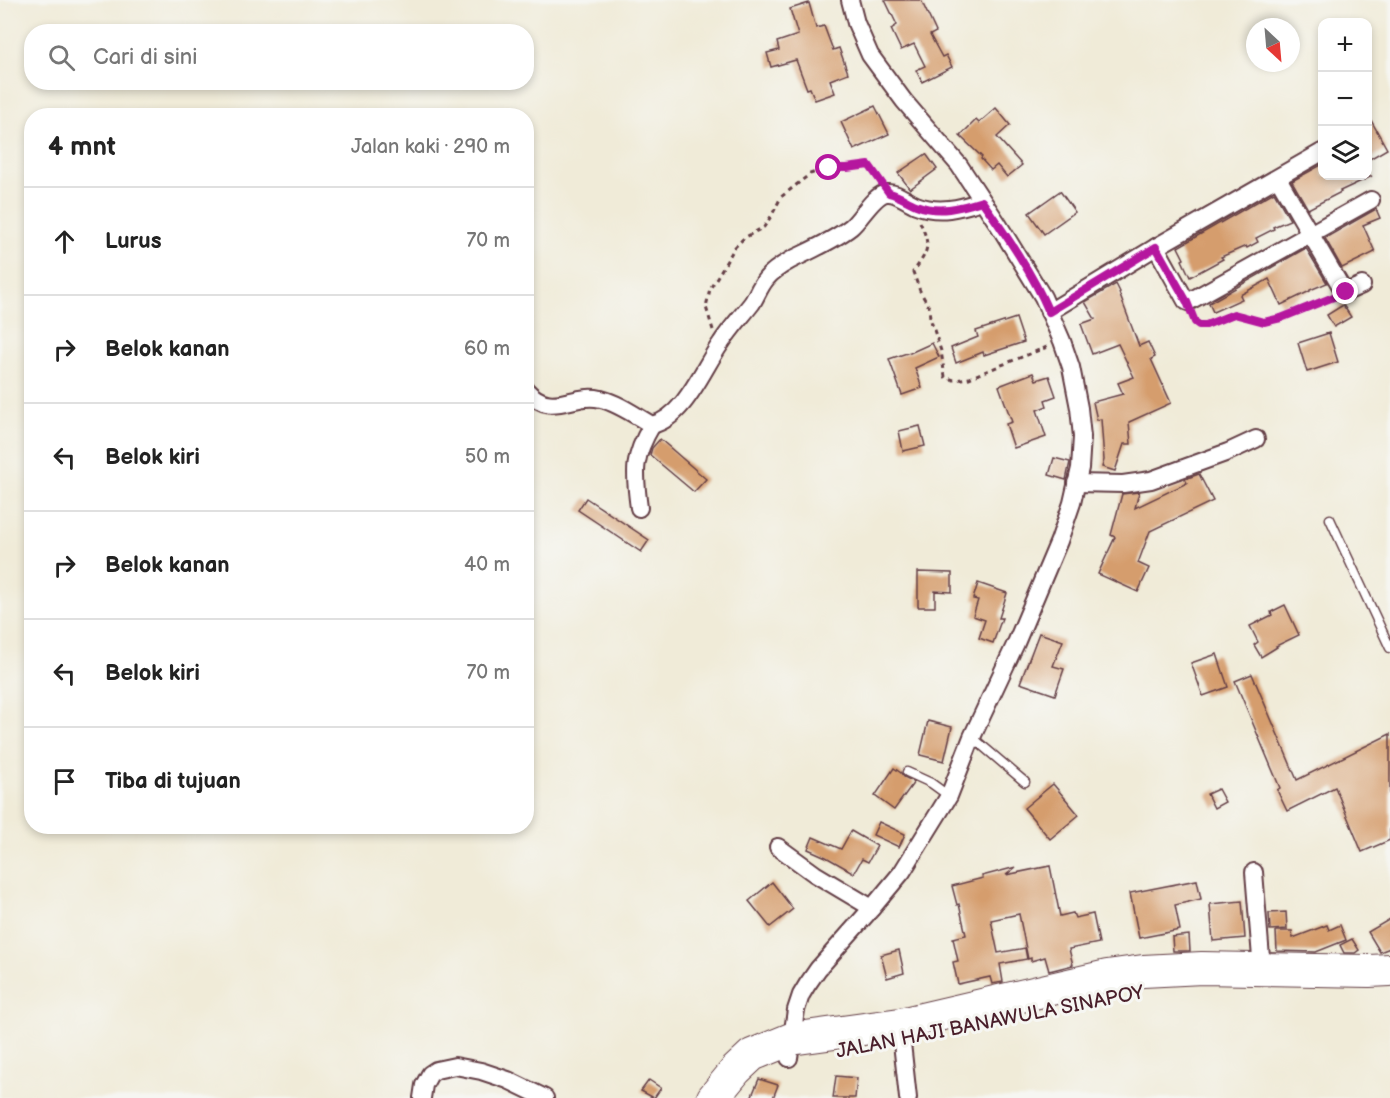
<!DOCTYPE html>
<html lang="id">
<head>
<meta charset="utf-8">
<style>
	:root { --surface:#fff; --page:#f6f6f6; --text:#222; --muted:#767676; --line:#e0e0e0 }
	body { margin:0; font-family:"Balsamiq Sans",sans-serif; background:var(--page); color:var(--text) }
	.controls { position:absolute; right:18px; top:18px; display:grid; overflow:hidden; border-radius:12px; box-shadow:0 3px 9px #0003 }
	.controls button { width:54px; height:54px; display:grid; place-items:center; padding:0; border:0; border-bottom:2px solid var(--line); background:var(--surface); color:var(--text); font:30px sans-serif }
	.compass { position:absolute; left:1246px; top:18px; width:54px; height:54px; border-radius:50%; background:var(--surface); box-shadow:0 3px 9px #0003; rotate:154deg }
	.stop { position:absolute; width:18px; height:18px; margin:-14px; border:4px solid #b5179e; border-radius:50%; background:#fff }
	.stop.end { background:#b5179e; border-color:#fff; box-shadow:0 2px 6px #0008 }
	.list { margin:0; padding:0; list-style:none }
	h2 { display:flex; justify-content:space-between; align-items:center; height:78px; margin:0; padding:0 24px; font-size:26px }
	h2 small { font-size:20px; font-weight:400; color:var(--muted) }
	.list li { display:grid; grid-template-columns:39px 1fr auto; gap:18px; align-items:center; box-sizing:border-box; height:108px; padding:0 24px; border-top:2px solid var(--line) }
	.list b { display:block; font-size:22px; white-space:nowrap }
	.list em { font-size:20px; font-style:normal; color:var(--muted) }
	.icon { flex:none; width:33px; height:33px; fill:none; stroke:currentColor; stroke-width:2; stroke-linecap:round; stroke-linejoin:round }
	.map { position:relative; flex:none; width:1390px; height:1098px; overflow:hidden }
	.search { position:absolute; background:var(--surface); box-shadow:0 3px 9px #0003; left:24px; top:24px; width:510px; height:66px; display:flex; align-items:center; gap:15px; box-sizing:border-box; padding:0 21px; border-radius:24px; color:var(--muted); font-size:22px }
	.panel { position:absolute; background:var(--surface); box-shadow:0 3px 9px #0003; left:24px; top:108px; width:510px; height:726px; border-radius:24px }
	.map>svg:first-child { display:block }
</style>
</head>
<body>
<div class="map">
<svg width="1390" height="1098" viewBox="0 0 1390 1098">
	<rect width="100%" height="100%" fill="#f6f6f2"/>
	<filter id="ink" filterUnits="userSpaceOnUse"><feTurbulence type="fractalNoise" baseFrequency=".0167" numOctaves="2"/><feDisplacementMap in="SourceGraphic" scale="12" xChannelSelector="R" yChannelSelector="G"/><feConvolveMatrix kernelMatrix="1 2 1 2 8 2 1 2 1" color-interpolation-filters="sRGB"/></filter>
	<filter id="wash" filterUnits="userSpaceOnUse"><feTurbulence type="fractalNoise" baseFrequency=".008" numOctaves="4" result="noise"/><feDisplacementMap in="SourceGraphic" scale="24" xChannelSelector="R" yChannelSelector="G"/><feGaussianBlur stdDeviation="1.35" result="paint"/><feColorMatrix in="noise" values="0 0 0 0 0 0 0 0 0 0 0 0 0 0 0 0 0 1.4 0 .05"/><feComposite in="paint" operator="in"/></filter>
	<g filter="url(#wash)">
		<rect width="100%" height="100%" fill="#f0ebd8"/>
		<g id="blocks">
			<g fill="#d59d6d">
				<polygon points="885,0 921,0 936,32 930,35 942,57 946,55 952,67 922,82 916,70 925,66 914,44 901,50 891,29 897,25"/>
				<polygon points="809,3 816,28 824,26 833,50 839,48 848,73 830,80 835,93 815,100 810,88 807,89 796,60 771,67 767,53 779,50 777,42 798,35 790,9"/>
				<polygon points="875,106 889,134 854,150 841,122"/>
				<polygon points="996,108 1010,125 997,137 1022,165 1007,177 997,165 991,170 981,159 982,157 960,136 976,120 979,123"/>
				<polygon points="1368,115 1387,149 1368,160"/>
				<polygon points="926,154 937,169 910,189 898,173"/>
				<polygon points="1323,164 1323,176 1372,176 1340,191 1341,192 1308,209 1292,181"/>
				<polygon points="1060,191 1075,212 1044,234 1029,213"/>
				<polygon points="1274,192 1290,220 1273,227 1274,229 1256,238 1258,242 1247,248 1246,246 1221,257 1223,259 1190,277 1182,260 1184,259 1178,247"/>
				<polygon points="1376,209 1380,218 1363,225 1375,252 1342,268 1325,238"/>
				<polygon points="1306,248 1327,283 1310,290 1310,291 1281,305 1269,279 1240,295 1242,299 1213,312 1209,303"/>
				<polygon points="1116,284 1120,292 1119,293 1139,346 1148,342 1155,357 1151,359 1171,403 1129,422 1131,444 1124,444 1115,471 1102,467 1104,460 1101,419 1097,420 1093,402 1123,394 1118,383 1134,377 1118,344 1092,354 1081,324 1095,319 1085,302"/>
				<polygon points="1343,305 1351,317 1334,327 1327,315"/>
				<polygon points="1016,318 1024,342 984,355 983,352 956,363 951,348 978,337 976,331"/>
				<polygon points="1329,333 1338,362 1307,372 1298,343"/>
				<polygon points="932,343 939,357 915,368 922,388 902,395 889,359 910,352 910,353"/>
				<polygon points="1033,373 1036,380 1049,376 1056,396 1045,400 1047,406 1037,410 1046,437 1014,448 1006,424 1012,422 999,386"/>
				<polygon points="920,426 925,446 903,451 899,431"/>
				<polygon points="660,439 706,479 694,492 650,455 652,448"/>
				<polygon points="1054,458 1070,462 1066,480 1049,475"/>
				<polygon points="1199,474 1213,501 1150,531 1138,563 1149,568 1138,592 1098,574 1115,537 1111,535 1122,494 1139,492 1135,508 1187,483 1185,479"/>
				<polygon points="586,498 649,540 641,552 578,510"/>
				<polygon points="918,572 952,573 952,592 935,591 935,607 918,607"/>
				<polygon points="978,583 1007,593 999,618 1002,618 993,643 979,638 985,620 973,616 978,600 973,599"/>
				<polygon points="1285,605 1299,635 1276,646 1277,647 1261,657 1254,645 1258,642 1250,626 1272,615 1271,612"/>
				<polygon points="1039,633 1063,641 1053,666 1064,669 1055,695 1020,683"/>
				<polygon points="1217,654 1228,687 1203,696 1191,663"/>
				<polygon points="1252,674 1297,780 1390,734 1390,840 1362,852 1335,787 1287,811 1277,790 1280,788 1235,681"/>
				<polygon points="928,721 952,727 944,761 920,755"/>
				<polygon points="894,768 901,773 904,777 914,782 894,810 875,796"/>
				<polygon points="1053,784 1079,815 1050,839 1024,808"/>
				<polygon points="1218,789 1225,802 1214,808 1207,794"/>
				<polygon points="879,822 905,834 899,847 873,835"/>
				<polygon points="851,831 877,846 868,862 862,859 854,873 826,857 808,849 813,837 841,849"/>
				<polygon points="1050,866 1060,916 1073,913 1075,918 1093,914 1099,943 1069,949 1073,965 1049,971 1045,957 1031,961 1031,958 1028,959 1019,914 991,920 998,953 1025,948 1027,959 1000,964 1003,982 992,984 990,977 958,984 953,962 958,961 953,938 966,935 959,904 957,905 952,886 983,878 982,876 1016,867 1006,875"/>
				<polygon points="1197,880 1201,899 1175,905 1180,930 1139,938 1130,893"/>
				<polygon points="772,882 793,909 770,927 749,901"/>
				<polygon points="1242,901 1245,938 1213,941 1210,904"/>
				<polygon points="1286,912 1287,929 1270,930 1269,913"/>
				<polygon points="1390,919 1390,948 1380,952 1368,932"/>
				<polygon points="1327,925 1329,930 1340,925 1346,940 1316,952 1277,951 1276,931 1292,931 1293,938"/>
				<polygon points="1189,935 1190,951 1173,951 1172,937"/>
				<polygon points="1352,939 1359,950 1355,953 1344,953 1340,945"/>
				<polygon points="899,950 904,973 887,978 881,955"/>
				<polygon points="836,1076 857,1078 855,1098 833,1098"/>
				<polygon points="759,1079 778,1085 773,1098 751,1098"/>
				<polygon points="649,1080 661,1088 654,1098 641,1091"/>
			</g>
		</g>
	</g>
	<g filter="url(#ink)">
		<use href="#blocks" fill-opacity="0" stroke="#633e45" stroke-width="1.5"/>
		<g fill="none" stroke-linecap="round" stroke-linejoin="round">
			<defs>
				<g id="lane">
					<polyline points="1330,519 1390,648"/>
					<polyline points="972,737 1025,782"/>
					<polyline points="907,772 931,783 949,796"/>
				</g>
				<g id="street">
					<polyline points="1278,178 1343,290 1346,292 1362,285"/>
					<polyline points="1156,247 1186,301 1188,302 1371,200"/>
					<polyline points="1049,312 1156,247 1322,152"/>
					<path d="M526,390C552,419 572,392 601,399C618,403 636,416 652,425C685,417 703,368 721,343C730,329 742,316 752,303C757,295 760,286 766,279C772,271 782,265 791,260C811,250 833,241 851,227C861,219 874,194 887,193C897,192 906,201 916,205C939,214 960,208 982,201"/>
					<polyline points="1076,483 1123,484 1151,480 1228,452 1256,439"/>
					<path d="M639,508C634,471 633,457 652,425"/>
					<polyline points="778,847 815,874 872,908"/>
					<polyline points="1254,872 1262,970"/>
					<polyline points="902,1043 908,1098"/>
					<polyline points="789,1058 796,1010 801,995 807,985 818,969 872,908 902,872 949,796 972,737 1016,643 1059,541 1072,503 1080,468 1082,437 1079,408 1071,367 1062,341 1043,297 998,224 959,165 904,101 870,55 856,23 850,0"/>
					<polyline points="422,1098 424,1085 430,1074 436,1070 455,1066 481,1071 508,1080 545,1098"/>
				</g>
				<polyline id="highway" points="713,1098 736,1070 752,1055 791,1039 900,1024 1107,976 1143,971 1202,968 1369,971 1390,970"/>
			</defs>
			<use href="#lane" stroke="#633e45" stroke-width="11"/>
			<use href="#street" stroke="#633e45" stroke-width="20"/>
			<use href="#highway" stroke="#633e45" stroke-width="34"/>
			<g stroke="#633e45" stroke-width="3" stroke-dasharray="4.5 4.5" stroke-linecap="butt">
				<path d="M920,222C931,247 929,250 913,272L920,291L929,307L930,318L941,351L945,377L954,380L969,378L1047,347"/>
				<path d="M1193,316C1201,336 1218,317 1232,314C1242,312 1254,321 1264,321C1280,322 1313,305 1329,298"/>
				<polyline points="713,330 706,307 710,289 735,247 744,238 764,227 772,215 781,197 810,174 829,168 847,168 869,165 879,179"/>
			</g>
			<use href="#lane" stroke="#fff" stroke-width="8"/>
			<use href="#street" stroke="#fff" stroke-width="16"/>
			<use href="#highway" stroke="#fff" stroke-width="32"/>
		</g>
	</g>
	<g fill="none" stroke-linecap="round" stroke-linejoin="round" filter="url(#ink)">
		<path stroke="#b5179e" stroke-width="8" d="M829,168H847L869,165L889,193C899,195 906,201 916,205C938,214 960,208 982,201C1006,235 1033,274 1049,312L1156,247L1187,302L1195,322L1199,325H1206L1234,314L1264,322L1281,318L1346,292"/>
	</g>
	<g text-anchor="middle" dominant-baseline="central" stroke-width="6" stroke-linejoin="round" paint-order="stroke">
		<g font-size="20" fill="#4a1f2b" stroke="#f6f6f2">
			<text transform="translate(990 1022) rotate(-11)">JALAN HAJI BANAWULA SINAPOY</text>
		</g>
	</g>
</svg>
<div class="controls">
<button>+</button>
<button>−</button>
<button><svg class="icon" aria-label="layers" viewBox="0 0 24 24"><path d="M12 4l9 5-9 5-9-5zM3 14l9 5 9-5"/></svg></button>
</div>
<svg class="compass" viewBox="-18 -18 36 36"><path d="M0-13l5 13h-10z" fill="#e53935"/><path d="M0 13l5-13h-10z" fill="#767676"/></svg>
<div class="stop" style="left:829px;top:168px"></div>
<div class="stop end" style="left:1346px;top:292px"></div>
<div class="search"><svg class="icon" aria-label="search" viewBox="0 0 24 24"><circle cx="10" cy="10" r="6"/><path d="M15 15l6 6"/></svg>Cari di sini</div>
<section class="panel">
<h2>4 mnt<small>Jalan kaki · 290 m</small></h2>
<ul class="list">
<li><svg class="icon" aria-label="ahead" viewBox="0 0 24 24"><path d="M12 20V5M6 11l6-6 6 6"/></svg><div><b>Lurus</b></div><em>70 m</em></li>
<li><svg class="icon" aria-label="right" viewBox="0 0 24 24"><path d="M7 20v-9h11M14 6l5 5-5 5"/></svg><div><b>Belok kanan</b></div><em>60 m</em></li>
<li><svg class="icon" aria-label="left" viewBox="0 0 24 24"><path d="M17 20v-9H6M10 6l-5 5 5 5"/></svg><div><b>Belok kiri</b></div><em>50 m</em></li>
<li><svg class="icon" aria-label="right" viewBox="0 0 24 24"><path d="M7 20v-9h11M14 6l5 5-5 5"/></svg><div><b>Belok kanan</b></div><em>40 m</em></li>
<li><svg class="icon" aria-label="left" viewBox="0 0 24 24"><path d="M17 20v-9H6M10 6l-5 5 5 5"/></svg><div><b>Belok kiri</b></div><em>70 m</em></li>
<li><svg class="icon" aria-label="arrive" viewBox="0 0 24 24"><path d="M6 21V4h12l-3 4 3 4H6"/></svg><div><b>Tiba di tujuan</b></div></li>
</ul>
</section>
</div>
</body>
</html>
